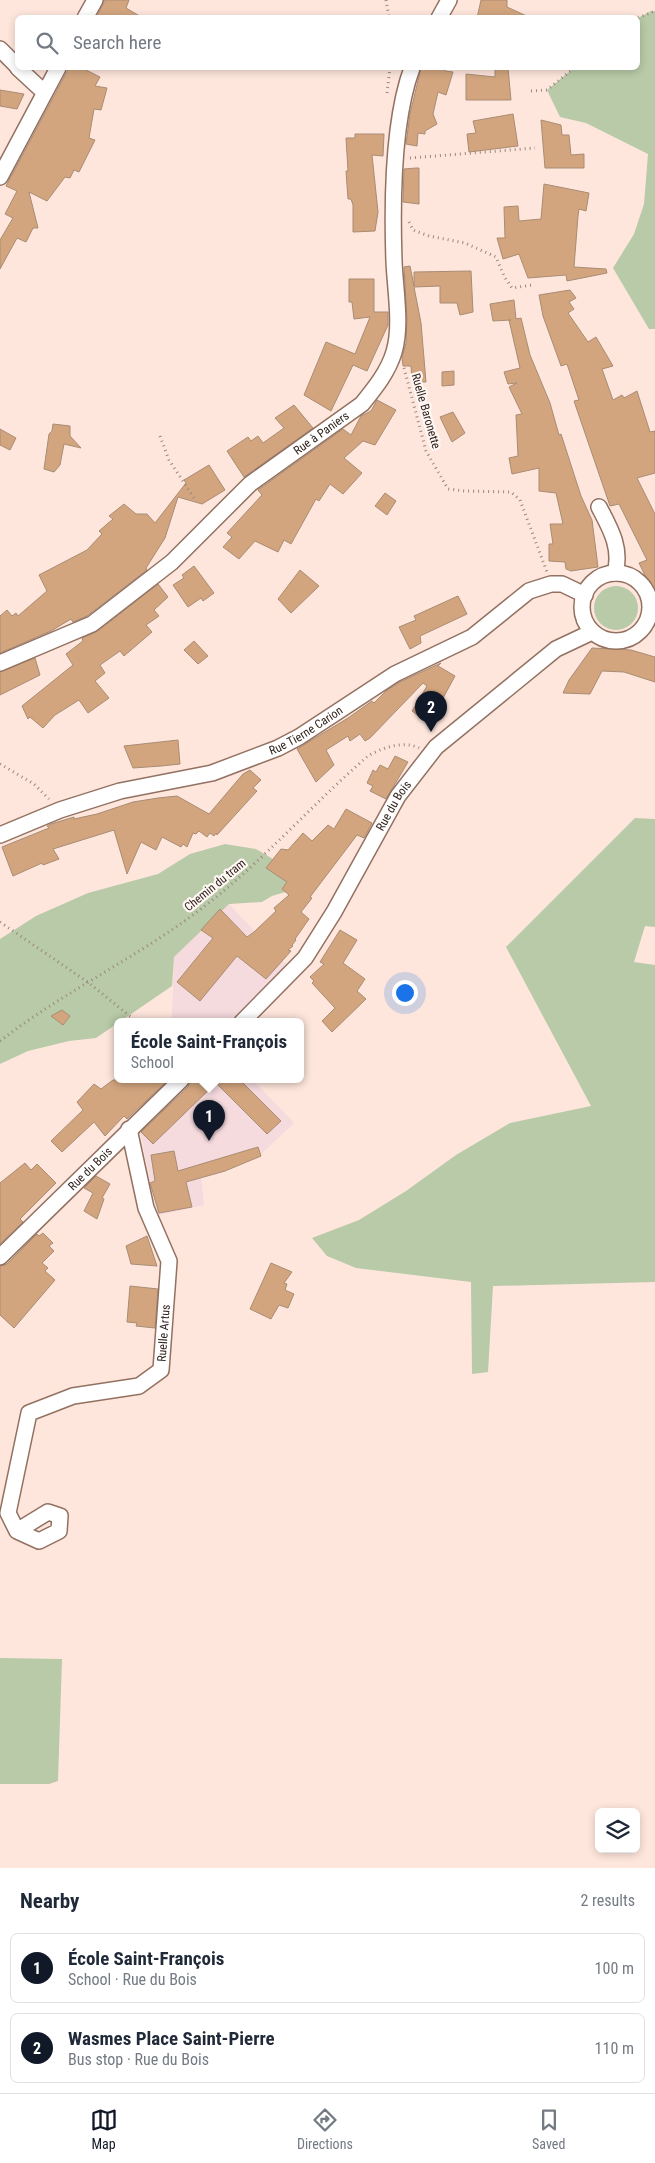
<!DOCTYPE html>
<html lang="en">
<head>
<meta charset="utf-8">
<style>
	:root { --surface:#fff; --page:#f2f2f3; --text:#1f2937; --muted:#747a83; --line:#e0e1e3; --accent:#111827 }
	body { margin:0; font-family:"Roboto Condensed",sans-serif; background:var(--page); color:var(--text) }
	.controls { position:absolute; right:15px; bottom:15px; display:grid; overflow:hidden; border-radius:8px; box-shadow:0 2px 8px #0003 }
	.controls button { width:45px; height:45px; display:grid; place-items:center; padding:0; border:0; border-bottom:1px solid var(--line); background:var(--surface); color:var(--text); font:25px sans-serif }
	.you { position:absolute; left:404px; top:992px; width:18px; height:18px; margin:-12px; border:4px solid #fff; border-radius:50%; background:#1a73e8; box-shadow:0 0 0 8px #1a73e833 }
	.badge { display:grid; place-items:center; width:32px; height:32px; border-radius:50%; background:var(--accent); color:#fff; font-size:16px; font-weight:700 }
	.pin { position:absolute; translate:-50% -41px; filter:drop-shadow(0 1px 2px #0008) }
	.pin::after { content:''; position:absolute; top:26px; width:18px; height:15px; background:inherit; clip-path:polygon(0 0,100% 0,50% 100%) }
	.popup { position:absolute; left:114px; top:1018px; width:190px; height:65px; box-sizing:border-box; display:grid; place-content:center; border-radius:8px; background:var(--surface); filter:drop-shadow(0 1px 4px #0005); font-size:16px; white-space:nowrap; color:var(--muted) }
	.popup b { font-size:19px; color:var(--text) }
	.popup::after { content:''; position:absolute; left:50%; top:100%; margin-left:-10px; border:10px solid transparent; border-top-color:var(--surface) }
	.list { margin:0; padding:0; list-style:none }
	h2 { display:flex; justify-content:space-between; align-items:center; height:65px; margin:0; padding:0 20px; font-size:21px }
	h2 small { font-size:16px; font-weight:400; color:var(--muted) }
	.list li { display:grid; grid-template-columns:32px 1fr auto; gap:15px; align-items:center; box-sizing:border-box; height:70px; margin:0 10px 10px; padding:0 10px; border:1px solid var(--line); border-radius:8px }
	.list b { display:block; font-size:19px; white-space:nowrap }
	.list p { margin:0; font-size:16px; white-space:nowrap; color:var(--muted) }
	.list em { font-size:16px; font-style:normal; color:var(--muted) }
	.icon { flex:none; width:28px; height:28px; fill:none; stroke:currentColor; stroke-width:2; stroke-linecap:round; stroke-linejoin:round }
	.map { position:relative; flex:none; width:655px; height:1868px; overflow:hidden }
	.search { position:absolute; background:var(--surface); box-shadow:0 2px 8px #0003; left:15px; right:15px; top:15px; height:55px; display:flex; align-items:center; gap:12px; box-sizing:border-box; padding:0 18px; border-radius:8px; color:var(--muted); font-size:19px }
	.sheet { height:225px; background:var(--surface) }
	nav { display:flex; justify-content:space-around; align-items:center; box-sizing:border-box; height:70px; border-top:1px solid var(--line); background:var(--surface); font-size:14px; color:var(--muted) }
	nav a { display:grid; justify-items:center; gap:2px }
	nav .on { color:var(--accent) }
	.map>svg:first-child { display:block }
</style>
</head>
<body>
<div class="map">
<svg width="655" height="1868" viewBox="0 0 655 1868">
	<rect width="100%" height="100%" fill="#fee6dc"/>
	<g fill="#f5dade">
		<polygon points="229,904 292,971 242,1022 176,1022 172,1018 174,957"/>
		<polygon points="181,1080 253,1080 294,1123 256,1159 201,1175 204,1205 160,1215 157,1214 138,1122"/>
	</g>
	<g fill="#b8caa7">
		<polygon points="651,11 655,11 655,329 649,329 613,268 634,234 644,204 648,154 586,123 560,117 547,90 574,68 638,68 638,18"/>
		<circle cx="616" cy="608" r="22"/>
		<polygon points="635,818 655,819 655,927 645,926 634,962 655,965 655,1282 493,1286 488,1372 472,1374 471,1282 356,1268 327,1256 312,1238 359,1220 406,1191 456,1155 510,1123 591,1106 506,947"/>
		<polygon points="225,844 256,849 283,865 295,889 272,896 262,902 229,904 174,957 172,986 96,1038 69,1041 28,1051 0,1064 0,939 36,916 88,893 158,874 190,854"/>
		<polygon points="0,1658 62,1659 58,1781 49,1784 0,1784"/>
	</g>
	<g fill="#d2a57e" stroke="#a98c74">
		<polygon points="105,0 129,0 126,8 143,18 96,18"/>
		<polygon points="481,0 507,0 507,7 531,18 477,18"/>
		<polygon points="69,68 82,68 100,77 95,86 107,88 101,110 94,109 89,138 95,140 79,172 74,170 70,178 65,177 47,201 29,192 38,228 33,228 26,242 17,238 0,269 0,240 13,218 5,214 17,191 6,186"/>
		<polygon points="421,68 446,68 445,71 453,72 446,95 438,92 433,114 437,124 425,131 425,134 418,133 417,146 406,144 410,114"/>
		<polygon points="495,68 508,68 511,100 466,100 466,74 495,77"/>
		<polygon points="0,90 24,94 17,109 0,106"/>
		<polygon points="513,114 518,146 469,152 467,134 476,133 473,121"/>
		<polygon points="541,120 561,125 562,135 569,135 571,155 584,154 584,168 545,168"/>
		<polygon points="355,134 384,134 383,156 372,155 378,212 375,231 353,232 353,205 351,199 348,199 346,171 348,171 346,138 355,138"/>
		<polygon points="416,168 419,168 419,204 403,202 404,169"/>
		<polygon points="544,184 589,193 586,211 579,209 578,216 574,267 606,269 607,273 567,281 566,275 528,278 519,254 503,259 497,238 505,238 504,207 518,206 519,221 541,219"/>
		<polygon points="410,266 414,286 414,272 471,271 473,312 460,315 457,303 440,303 440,286 414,287 421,323 426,382 412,382 411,366 403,366 402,358 406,343 407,319 404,267"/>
		<polygon points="349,279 374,279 374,312 388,312 388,325 367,371 353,365 331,411 304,395 326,342 355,354 370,317 354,319 352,302 349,302"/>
		<polygon points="570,290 576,298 569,302 574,309 568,313 588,342 596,337 613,366 602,369 613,400 622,395 624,398 637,391 650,432 655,431 655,473 637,478 655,514 655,596 639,563 647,560 619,504 610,506 574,401 579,400 567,364 561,366 543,316 539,295"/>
		<polygon points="514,300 516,319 521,318 530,355 550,403 559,435 561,434 581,496 592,520 598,567 571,571 566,569 565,562 549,561 549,544 553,544 550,524 563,524 556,493 539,491 539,468 512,474 509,458 518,456 516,415 522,414 509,387 517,383 508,384 504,372 520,368 509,320 511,320 493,321 490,304"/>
		<polygon points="454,371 454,385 442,386 442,372"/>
		<polygon points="377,400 396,410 375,445 363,441 344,458 362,473 343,494 330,484 319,501 316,499 291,544 284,540 278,552 255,541 239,559 223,547 232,537 227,533 262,495 258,490 343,429 351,435 361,416 371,411"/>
		<polygon points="294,405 313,428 244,477 227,451 248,437 251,441 258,436 263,443 284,428 275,418"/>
		<polygon points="453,412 465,433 452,442 440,417"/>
		<polygon points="53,424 70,426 70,436 81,448 64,444 60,465 54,472 44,469 49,434 52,431"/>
		<polygon points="0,429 16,438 10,450 0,445"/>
		<polygon points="209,465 225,490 202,504 178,497 165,538 146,568 147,570 87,616 73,622 71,619 51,631 0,653 0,616 7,610 12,616 16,613 18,616 47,591 39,575 87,550 102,534 99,531 113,519 109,516 124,504 136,514 147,514 155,523 186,483 184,480"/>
		<polygon points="385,493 396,501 387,515 375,506"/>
		<polygon points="194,566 214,593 203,601 201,598 188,607 173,585 184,578 182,575"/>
		<polygon points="300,570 319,586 291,613 278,599"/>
		<polygon points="158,584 168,597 154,610 159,616 146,625 152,632 124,656 120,651 100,665 105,673 95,681 109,698 88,713 79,700 55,715 43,728 30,717 28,719 22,706 73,665 66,654 83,641 82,638 98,631"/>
		<polygon points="458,596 467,614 420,636 421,643 410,649 399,627 416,620 414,616"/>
		<polygon points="194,641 208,656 198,664 184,650"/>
		<polygon points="592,648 631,650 655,657 655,682 624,672 602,671 590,694 563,693 569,680"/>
		<polygon points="35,658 40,675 0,695 0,672"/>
		<polygon points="441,663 438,666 455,676 429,724 412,711 427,686 423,683 370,738 365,741 360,734 350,741 348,736 326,750 334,765 316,782 297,749 348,718 372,701 374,703 386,691 400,682"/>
		<polygon points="178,740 180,764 161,766 133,768 124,746"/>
		<polygon points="395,756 408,762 386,799 370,791 373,786 367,783 373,770 376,772 380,765 388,769"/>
		<polygon points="250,770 261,780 253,788 257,791 217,835 216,833 214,836 210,833 207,837 199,831 196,834 193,833 187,847 183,844 181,847 162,837 156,850 141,842 127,874 114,830 53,849 59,859 43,865 42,863 13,876 2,847 49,828 47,826 51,824 74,817 74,819 97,814 133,802 158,798 177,796 209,814 243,774"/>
		<polygon points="346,809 372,823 364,838 357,835 310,897 312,898 301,912 309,919 295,939 296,940 292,945 293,946 288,950 291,951 266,979 237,956 200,1001 177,982 213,938 201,930 220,909 247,937 254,932 276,911 274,908 289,895 282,889 287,882 266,868 281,849 288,850 303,833 312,841 328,825 334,829"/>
		<polygon points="340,930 357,940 343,963 365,979 357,991 366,999 332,1032 322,1021 335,1008 312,983 314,981 310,977 324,964 320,962"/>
		<polygon points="62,1010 70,1016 63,1025 51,1016"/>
		<polygon points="113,1080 168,1080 127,1119 124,1116 105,1136 94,1122 62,1152 51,1141 83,1110 77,1102 94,1084 101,1089"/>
		<polygon points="190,1080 240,1080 281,1121 267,1134 216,1083 153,1144 141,1132 188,1087"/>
		<polygon points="258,1147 261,1156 225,1171 186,1182 192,1207 159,1213 150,1183 155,1181 151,1155 174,1151 178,1171"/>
		<polygon points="25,1163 31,1170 37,1164 56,1183 20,1219 23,1222 0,1244 0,1183"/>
		<polygon points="96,1176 110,1184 102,1198 104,1199 97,1219 84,1211 93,1193 84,1188"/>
		<polygon points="43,1233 53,1243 49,1246 54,1251 42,1263 48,1268 45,1271 55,1280 14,1328 0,1315 0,1266 7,1264 37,1234 39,1236"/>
		<polygon points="147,1236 157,1266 131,1264 126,1246"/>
		<polygon points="271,1263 292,1272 284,1283 287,1284 285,1290 294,1294 288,1308 279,1305 271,1319 250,1309"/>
		<polygon points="130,1286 158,1289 155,1328 136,1326 137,1323 127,1322"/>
	</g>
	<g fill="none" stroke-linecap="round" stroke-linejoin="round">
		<defs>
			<g id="minor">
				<polyline points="85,18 95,0"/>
				<polyline points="439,18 449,0"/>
				<polyline points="0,49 18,67"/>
				<polyline points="18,68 44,92"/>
				<polyline points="0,177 58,68"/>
				<path d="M599,507C610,528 622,548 615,573"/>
				<circle cx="616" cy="607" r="34"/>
				<path id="s1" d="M0,663L92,624L172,562L250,484L362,404C375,388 388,372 394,352C402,326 395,288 394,261C392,203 392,122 412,68"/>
				<path id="s2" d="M0,835L60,810L120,791L212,773L278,748L299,737L395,674L472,637L529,591L551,584H562L585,595"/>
				<path id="s3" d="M242,1022L305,958L334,912L398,796L436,747L556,649L592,632"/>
				<path id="s4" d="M0,1257L181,1080"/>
				<path id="s5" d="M17,1531L48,1512L60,1516L59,1531L39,1541L17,1531L8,1513L29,1413L73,1396L139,1386L161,1370L169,1261L146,1208L129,1129"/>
			</g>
		</defs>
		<use href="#minor" stroke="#937161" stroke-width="18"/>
		<g stroke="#9a877f" stroke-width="3" stroke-dasharray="1 4" stroke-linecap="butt">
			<polyline points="386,0 389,18"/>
			<polyline points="638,18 655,11"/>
			<polyline points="531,91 547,90 574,68"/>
			<polyline points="387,93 390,68"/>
			<polyline points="410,158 535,148"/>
			<polyline points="409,222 413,230 429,236 465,243 496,257 504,276 512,288 532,285"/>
			<polyline points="404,368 426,451 448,489 465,491 511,492 520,500 547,572"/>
			<polyline points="160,436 169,460 196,501"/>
			<polyline points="0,764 34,784 49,799"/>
			<polyline points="0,922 89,983 137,1022"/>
			<path d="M0,1041C62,993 134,959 197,912C259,866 310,806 368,756C381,748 404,740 419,748"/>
		</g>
		<use href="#minor" stroke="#fff" stroke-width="15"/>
	</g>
	<g text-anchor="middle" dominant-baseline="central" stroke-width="4.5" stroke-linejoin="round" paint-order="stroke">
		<g font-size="12" fill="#32241e" stroke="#fff7f4">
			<text transform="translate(426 411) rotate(74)">Ruelle Baronette</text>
			<text stroke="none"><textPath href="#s1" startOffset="399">Rue à Paniers</textPath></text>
			<text stroke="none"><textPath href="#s2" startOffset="325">Rue Tierne Carion</textPath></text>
			<text stroke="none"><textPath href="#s3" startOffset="266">Rue du Bois</textPath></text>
			<text transform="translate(215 885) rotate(-39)">Chemin du tram</text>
			<text stroke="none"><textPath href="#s4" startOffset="126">Rue du Bois</textPath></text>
			<text stroke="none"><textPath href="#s5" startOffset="411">Ruelle Artus</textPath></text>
		</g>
	</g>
</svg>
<div class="controls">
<button><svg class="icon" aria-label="layers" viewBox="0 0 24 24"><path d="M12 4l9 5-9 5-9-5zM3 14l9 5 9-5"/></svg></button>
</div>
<div class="you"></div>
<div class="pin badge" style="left:209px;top:1141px">1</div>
<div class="popup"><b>École Saint-François</b>School</div>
<div class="pin badge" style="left:431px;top:732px">2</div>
<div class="search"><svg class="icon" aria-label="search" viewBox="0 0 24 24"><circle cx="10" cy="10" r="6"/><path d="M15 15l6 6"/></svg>Search here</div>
</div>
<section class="sheet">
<h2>Nearby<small>2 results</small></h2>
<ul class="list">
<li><span class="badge">1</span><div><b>École Saint-François</b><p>School · Rue du Bois</p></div><em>100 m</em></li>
<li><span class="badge">2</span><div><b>Wasmes Place Saint-Pierre</b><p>Bus stop · Rue du Bois</p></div><em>110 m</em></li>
</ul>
</section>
<nav>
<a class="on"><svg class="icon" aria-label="map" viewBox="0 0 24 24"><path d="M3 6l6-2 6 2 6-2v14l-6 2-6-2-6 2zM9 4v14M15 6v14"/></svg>Map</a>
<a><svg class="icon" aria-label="directions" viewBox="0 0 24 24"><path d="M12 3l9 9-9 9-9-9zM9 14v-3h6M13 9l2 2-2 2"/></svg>Directions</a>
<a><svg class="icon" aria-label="saved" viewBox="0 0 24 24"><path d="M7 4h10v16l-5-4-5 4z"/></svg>Saved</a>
</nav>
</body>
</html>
